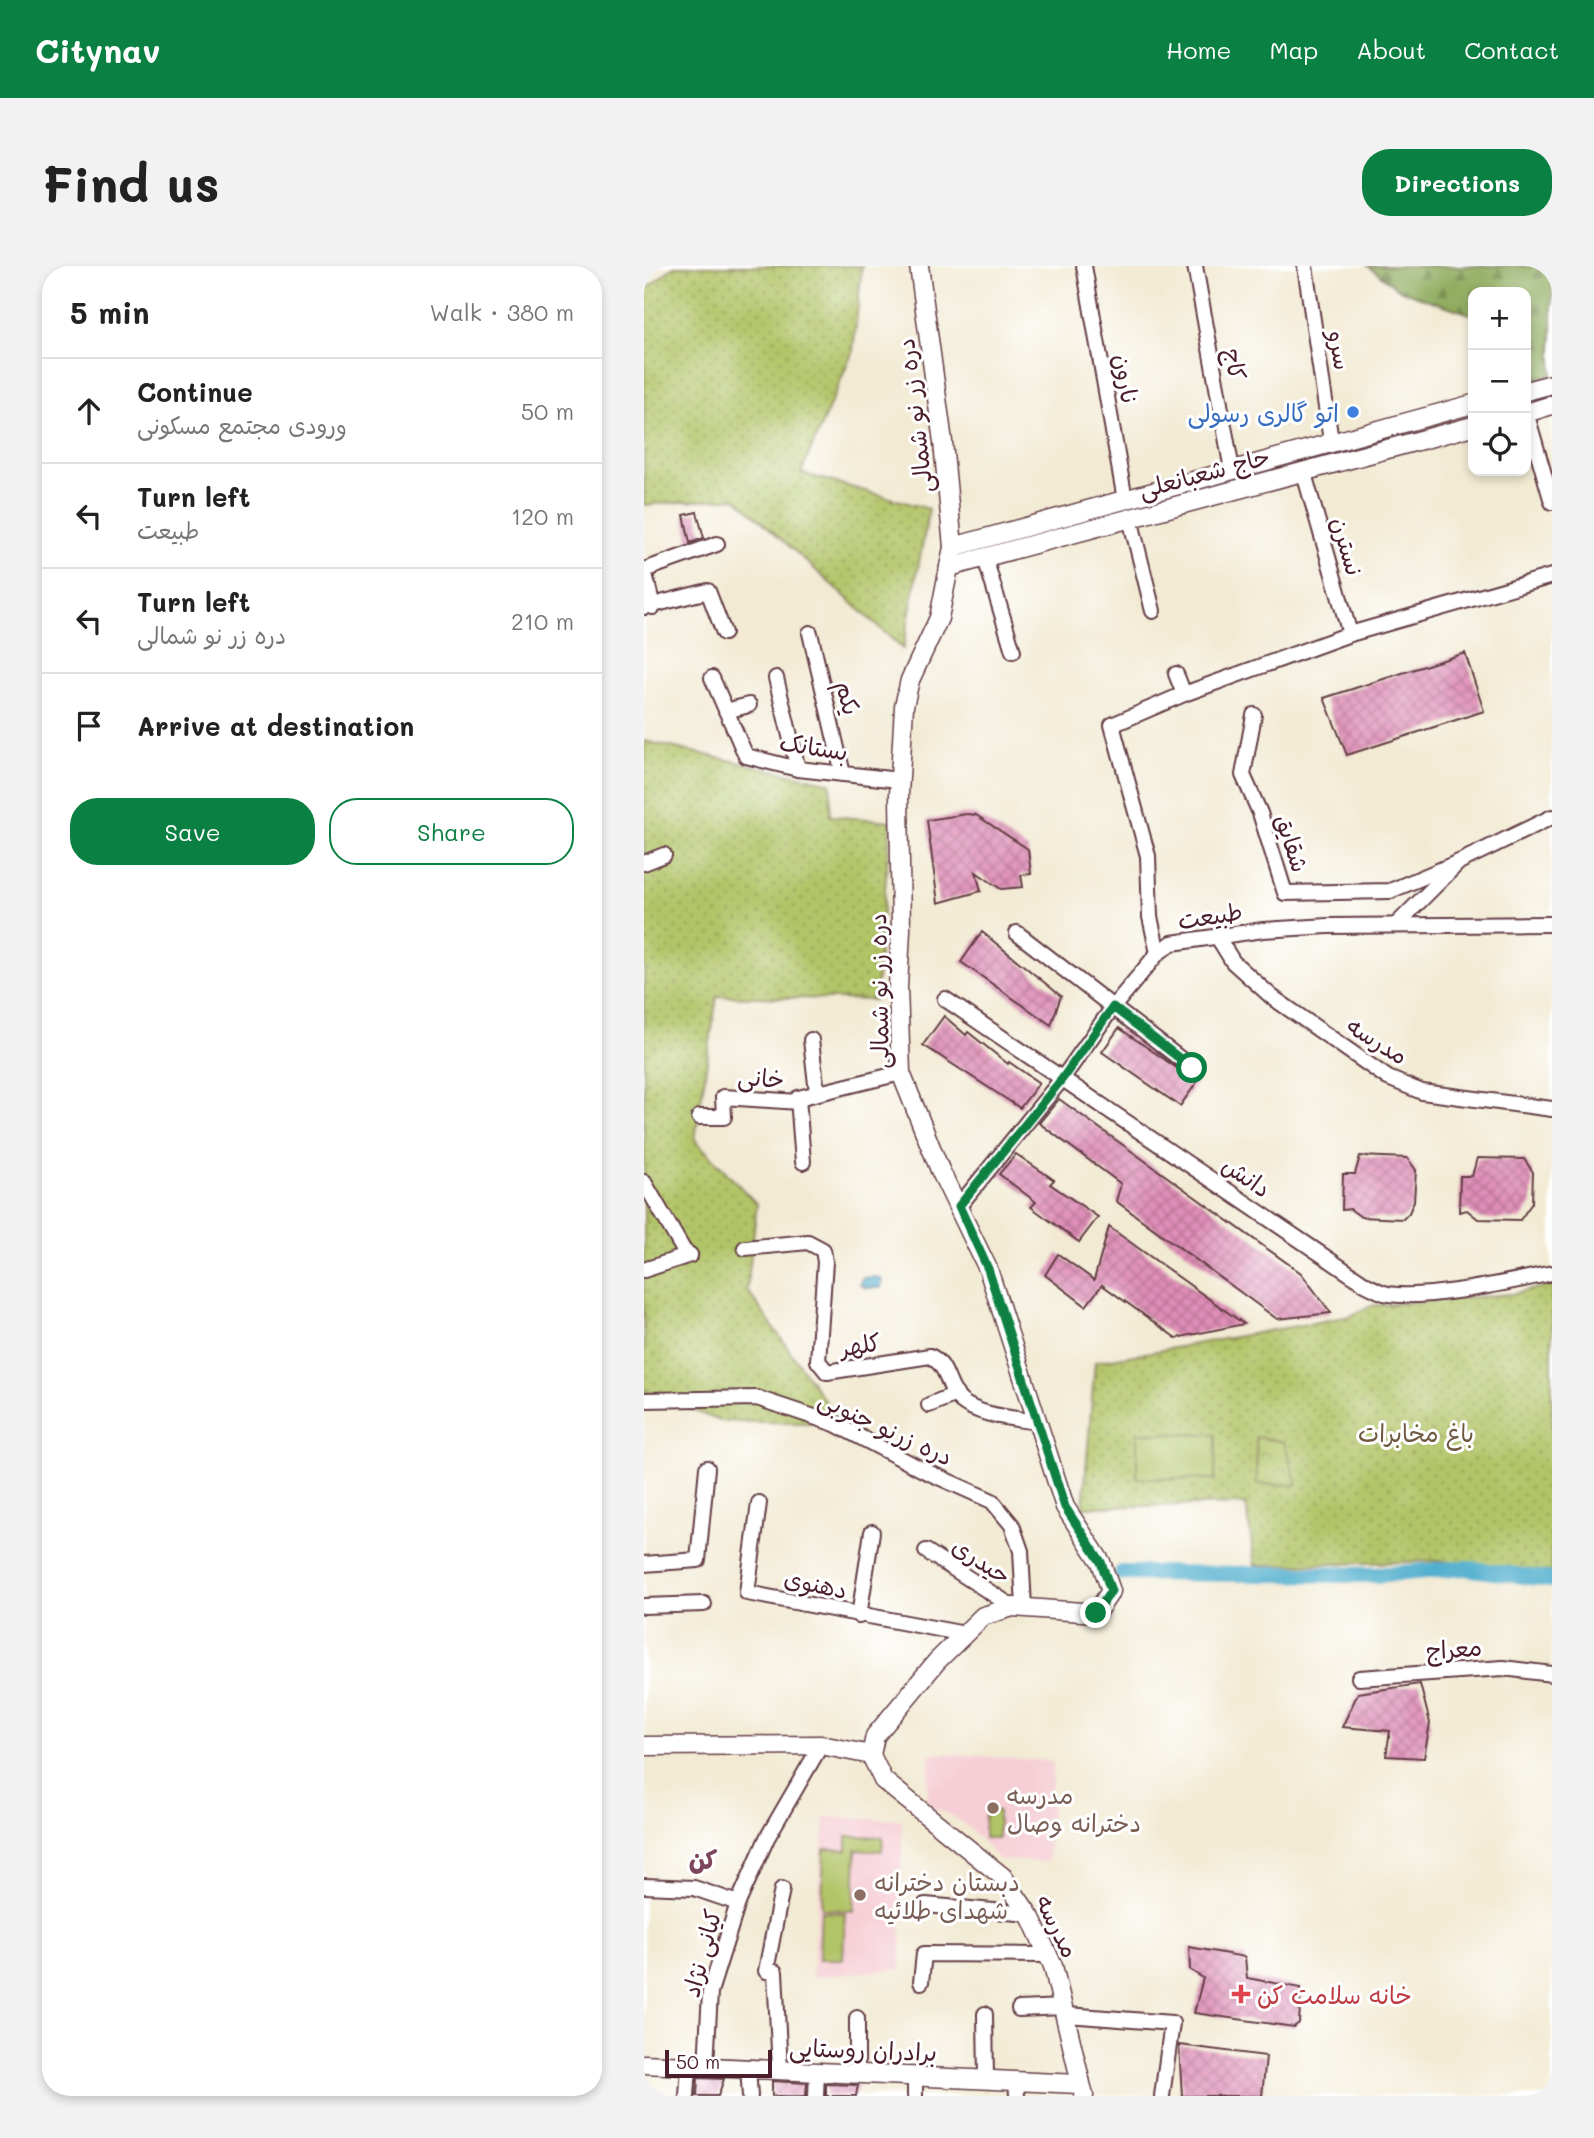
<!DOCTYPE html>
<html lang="en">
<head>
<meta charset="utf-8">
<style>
	:root { --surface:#fff; --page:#f2f2f2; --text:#222; --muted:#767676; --line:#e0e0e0; --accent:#0b8043 }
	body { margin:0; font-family:Mali,"Playpen Sans Arabic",sans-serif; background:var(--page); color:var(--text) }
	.controls { position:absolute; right:21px; top:21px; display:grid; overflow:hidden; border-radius:14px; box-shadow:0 4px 10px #0003 }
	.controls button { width:63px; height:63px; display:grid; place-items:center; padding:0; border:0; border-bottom:2px solid var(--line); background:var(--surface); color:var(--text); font:35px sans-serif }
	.scale { position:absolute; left:21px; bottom:18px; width:107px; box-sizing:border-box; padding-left:7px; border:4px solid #4a1f2b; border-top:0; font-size:19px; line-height:24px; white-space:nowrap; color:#4a1f2b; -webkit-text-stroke:5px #fff; paint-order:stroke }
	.stop { position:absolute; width:21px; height:21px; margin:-16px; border:5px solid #0b8043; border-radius:50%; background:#fff }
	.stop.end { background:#0b8043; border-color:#fff; box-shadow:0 2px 7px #0008 }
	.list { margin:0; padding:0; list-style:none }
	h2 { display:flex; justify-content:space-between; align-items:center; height:91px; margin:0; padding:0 28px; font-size:30px }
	h2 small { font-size:23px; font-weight:400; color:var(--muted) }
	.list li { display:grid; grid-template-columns:46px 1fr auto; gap:21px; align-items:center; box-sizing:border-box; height:105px; padding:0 28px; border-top:2px solid var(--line) }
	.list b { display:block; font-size:26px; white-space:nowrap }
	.list p { margin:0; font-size:23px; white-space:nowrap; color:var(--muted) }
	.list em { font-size:23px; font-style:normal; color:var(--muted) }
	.actions { display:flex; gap:14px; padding:21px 28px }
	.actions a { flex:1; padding:16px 0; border:2px solid var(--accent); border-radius:28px; text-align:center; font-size:24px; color:var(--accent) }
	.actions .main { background:var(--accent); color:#fff }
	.icon { flex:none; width:38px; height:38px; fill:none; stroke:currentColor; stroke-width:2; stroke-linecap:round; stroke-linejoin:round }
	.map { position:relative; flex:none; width:908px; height:1830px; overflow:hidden; border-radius:28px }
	header { display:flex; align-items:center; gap:42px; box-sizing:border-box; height:98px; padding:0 35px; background:var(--accent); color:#fff }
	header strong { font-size:33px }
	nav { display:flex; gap:38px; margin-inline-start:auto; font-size:24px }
	.intro { display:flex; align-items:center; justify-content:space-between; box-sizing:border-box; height:168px; padding:0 42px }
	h1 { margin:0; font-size:49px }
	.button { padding:18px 32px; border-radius:28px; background:var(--accent); color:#fff; font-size:24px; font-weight:700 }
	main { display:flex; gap:42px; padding:0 42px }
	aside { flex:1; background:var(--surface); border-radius:28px; box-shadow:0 4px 10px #0003 }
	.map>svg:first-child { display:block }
</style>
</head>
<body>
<header>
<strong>Citynav</strong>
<nav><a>Home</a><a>Map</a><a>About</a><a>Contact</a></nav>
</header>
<div class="intro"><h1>Find us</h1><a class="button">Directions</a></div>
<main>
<aside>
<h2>5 min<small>Walk · 380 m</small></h2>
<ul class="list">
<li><svg class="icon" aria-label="ahead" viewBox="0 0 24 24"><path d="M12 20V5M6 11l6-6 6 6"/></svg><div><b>Continue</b><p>ورودی مجتمع مسکونی</p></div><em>50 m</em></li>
<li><svg class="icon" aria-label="left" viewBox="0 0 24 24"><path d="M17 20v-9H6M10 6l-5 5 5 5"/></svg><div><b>Turn left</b><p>طبیعت</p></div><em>120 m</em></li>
<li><svg class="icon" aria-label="left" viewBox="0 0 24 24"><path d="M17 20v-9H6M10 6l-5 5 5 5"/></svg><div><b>Turn left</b><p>دره زر نو شمالی</p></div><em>210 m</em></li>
<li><svg class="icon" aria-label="arrive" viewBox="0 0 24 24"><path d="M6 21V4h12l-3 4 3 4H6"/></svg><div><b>Arrive at destination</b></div></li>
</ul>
<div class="actions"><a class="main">Save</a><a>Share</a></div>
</aside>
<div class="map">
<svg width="908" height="1830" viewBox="0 0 908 1830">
	<defs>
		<pattern id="grass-dots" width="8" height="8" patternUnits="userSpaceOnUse" patternTransform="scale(1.75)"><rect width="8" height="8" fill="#b2c468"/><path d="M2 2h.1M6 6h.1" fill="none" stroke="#939f56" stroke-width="1.8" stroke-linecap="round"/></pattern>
		<pattern id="forest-firs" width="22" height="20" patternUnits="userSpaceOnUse" patternTransform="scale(1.75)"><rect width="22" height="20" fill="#8daa5c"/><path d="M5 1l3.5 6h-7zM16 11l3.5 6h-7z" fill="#758a4c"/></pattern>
		<pattern id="park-crowns" width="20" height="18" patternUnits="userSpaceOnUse" patternTransform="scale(1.75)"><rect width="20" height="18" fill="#b2c468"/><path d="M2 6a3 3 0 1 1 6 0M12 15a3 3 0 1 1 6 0" fill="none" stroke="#939f56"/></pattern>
		<pattern id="building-cross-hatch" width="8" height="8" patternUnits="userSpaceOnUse" patternTransform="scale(1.75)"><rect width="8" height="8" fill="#df8eb7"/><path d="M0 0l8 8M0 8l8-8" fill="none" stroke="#b77395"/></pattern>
	</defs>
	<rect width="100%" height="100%" fill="#fff"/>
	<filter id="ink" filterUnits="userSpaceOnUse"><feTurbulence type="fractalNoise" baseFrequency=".0143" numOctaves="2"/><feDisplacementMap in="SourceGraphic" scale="14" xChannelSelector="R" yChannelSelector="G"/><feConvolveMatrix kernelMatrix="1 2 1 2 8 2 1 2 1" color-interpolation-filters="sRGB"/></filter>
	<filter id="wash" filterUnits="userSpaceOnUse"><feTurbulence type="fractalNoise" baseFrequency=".00686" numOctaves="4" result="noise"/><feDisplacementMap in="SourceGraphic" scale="28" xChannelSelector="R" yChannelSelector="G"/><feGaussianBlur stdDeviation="1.57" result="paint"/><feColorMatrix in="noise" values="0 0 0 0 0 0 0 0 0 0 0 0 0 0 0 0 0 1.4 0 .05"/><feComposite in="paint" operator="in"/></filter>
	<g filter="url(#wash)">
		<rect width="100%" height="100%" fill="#f2ead3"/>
		<g fill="#f6cfd6">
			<polygon points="286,1487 409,1495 404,1596 356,1594 326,1563 309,1550 283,1539"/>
			<polygon points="181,1551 258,1554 257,1703 168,1711"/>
		</g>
		<g fill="url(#grass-dots)" stroke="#7e724a" stroke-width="2">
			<polygon points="30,0 218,0 209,85 157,207 285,243 259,383 92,232 0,239 0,25"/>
			<polygon points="0,475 187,517 186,550 247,555 231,734 73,730 51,874 113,938 103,1024 197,1158 76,1155 0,1125"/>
			<polygon points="908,1019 908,1306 795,1295 611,1300 602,1238 439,1241 451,1096 707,1050 725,1040 868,1028"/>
		</g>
		<polygon fill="url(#forest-firs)" stroke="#6c6444" stroke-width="2" points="724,0 908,0 908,109 882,116 882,26 829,26 829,49 756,24"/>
		<polygon fill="url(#park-crowns)" stroke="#7e724a" stroke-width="2" points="612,1171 640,1176 653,1219 613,1218"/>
		<g fill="#b2c468" stroke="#7e724a" stroke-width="2">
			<polygon points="493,1167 572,1169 571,1213 493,1212"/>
			<polygon points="341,1544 354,1545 354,1572 340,1572"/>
			<polygon points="203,1570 239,1571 238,1585 212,1584 210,1645 178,1643 180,1583 203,1584"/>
			<polygon points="177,1646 201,1647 199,1693 175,1693"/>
		</g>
		<polygon fill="#4faecd" stroke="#4c667c" stroke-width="2" points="233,1011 238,1014 237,1022 222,1022 216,1018 218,1012"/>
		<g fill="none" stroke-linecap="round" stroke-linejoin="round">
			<polyline stroke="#4faecd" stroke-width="16" points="478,1307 732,1309 821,1302 908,1314"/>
		</g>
		<g id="blocks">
			<g fill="url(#building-cross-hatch)">
				<polygon points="53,246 60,272 46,277 40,249"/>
				<polygon points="821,387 840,445 703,489 680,432"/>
				<polygon points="323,548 332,549 384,583 387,608 377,609 379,621 357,623 332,606 337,625 294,637 283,554"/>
				<polygon points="338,666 417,730 407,759 317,696"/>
				<polygon points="300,750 322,769 324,766 364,798 365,796 395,817 376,842 279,779"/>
				<polygon points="475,762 553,816 536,840 458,786"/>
				<polygon points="415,833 657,1007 687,1047 633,1053 472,935 477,918 395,857"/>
				<polygon points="372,888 410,914 406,918 454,951 435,976 387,941 392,936 355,908"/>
				<polygon points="716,890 763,892 772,904 770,935 765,947 759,953 717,951 706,943 698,944 699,908 711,908"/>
				<polygon points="833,892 880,893 889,906 888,937 876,954 834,953 823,944 815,946 816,910 828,910"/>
				<polygon points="465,961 600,1058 532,1072 458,1019 442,1040 401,1009 414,988 450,1014"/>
				<polygon points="776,1418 786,1457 780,1492 742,1490 746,1465 698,1461 714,1427"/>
				<polygon points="545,1681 601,1691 603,1712 657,1722 655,1757 650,1761 550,1747 559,1712 546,1704"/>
				<polygon points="535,1779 622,1790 618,1830 538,1830"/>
				<polygon points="54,1812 80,1813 74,1830 53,1830"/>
				<polygon points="128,1815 163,1817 162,1830 128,1830"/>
				<polygon points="182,1818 214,1819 212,1830 182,1830"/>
			</g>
		</g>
	</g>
	<g filter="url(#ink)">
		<use href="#blocks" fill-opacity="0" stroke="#633d44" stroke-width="2"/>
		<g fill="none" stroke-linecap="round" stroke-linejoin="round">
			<defs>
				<g id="minor">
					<polyline points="440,0 481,234"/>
					<polyline points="551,0 588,204"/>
					<polyline points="661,0 687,175"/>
					<polyline points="882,146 908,236"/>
					<polyline points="659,204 706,368"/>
					<polyline points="486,252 509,345"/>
					<polyline points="341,292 369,385"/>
					<polyline points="1,341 64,325 80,367"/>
					<polyline points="9,341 0,304 73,278"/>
					<polyline points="166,367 199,508"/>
					<polyline points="532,408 540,428"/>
					<polyline points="68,412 102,490 154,503 255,514"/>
					<polyline points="132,412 154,503"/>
					<polyline points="82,445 105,439"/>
					<polyline points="610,449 599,509 616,547 641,627 746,625 815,596"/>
					<polyline points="0,597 20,589"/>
					<polyline points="752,659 815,596 908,551"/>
					<polyline points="373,667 548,802"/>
					<polyline points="573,670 589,696 628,731 744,812 778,826 908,843"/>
					<polyline points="514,687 506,651 504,590 468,459 540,428 706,368 908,310"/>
					<path d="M301,733L721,1018C727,1021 734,1025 740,1027C776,1036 870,1015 908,1007"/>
					<polyline points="167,774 173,827"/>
					<polyline points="55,851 80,851 79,831 155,836"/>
					<polyline points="159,896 154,832 257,807"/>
					<polyline points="0,916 40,985 46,989"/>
					<polyline points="315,940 418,813 469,741 514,687 528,677 619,664 684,660 908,658"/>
					<path d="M101,982L164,976L179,984L181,996L174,1095L183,1106L286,1090C305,1099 302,1122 317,1135C335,1150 370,1152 392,1156"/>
					<polyline points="0,1004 46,989"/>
					<polyline points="0,1134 113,1132 191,1158 279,1204 348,1235 368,1259 377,1285 380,1341"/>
					<polyline points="285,1139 312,1128"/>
					<polyline points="115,1237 103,1327 321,1368"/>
					<polyline points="282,1285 369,1341"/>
					<polyline points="0,1298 54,1294 63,1202"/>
					<polyline points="0,1340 60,1338"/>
					<polyline points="215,1350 228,1266"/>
					<polyline points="715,1412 859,1402 908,1408"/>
					<polyline points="0,1620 50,1622 94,1637"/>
					<polyline points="281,1639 384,1648"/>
					<polyline points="277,1716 280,1688 404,1689"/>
					<polyline points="375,1743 420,1741"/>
					<polyline points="341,1748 342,1812"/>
					<polyline points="423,1749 528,1757 518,1830"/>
					<polyline points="62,1800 66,1726 94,1637 123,1572 177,1479"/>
					<polyline points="104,1802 106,1830"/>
					<polyline points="136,1804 131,1706 122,1705 138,1623"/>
					<polyline points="213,1808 213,1752"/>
					<polyline points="372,1814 373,1830"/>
					<polyline points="43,1830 45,1800"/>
					<polyline points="172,1830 173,1806"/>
					<polyline points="271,1830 271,1810"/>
				</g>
				<g id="tertiary">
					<polyline points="275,0 299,176 309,281 295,352 266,414 260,440 255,529 257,664 254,721 257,807 296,904 344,1003 421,1241 457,1296 467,1325 452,1347 369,1341 339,1350 293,1395 231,1470 227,1489 239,1514 359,1611 387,1652 409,1700 440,1830"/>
					<polyline points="882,125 908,118"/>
					<polyline points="882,147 908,139"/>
					<polyline points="309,281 829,138"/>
					<polyline points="305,301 829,160"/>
					<polyline points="0,1480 177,1479 227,1489"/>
					<polyline points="0,1798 435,1818"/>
				</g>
			</defs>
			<use href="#minor" stroke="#633d44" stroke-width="18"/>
			<use href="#tertiary" stroke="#633d44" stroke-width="21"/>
			<use href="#minor" stroke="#fff" stroke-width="14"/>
			<use href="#tertiary" stroke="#fff" stroke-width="18"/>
		</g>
	</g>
	<g fill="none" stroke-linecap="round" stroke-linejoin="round" filter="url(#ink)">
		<polyline stroke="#0b8043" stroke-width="9" points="452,1347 467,1325 457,1296 421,1241 344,1003 315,940 418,813 469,741 548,802"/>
	</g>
	<circle fill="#3f7fe0" stroke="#fff" stroke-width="2.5" cx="709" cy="146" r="7"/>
	<g fill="#8d6e63" stroke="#fff" stroke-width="2.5">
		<circle cx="349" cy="1542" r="7"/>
		<circle cx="216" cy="1629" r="7"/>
	</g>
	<path fill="#e0444e" stroke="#fff" stroke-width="2.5" d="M593.5 1717.5h7v7h7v7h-7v7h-7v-7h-7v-7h7z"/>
	<g text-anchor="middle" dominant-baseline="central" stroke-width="6" stroke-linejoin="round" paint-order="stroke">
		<g font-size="24" fill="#4a1f2b" stroke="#fff">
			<text transform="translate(697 84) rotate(81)">سرو</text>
			<text transform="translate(592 98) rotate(80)">کاج</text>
			<text transform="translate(483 113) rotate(80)">نارون</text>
			<text transform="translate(270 150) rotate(-97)">دره زر نو شمالی</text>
			<text transform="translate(560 206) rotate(-15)">حاج شعبانعلی</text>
			<text transform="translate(704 280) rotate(74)">نسترن</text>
			<text transform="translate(205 432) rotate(77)">یکم</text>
			<text transform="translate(170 480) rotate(9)">بستانک</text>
			<text transform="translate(649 577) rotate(72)">شقایق</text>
			<text transform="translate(566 649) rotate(-9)">طبیعت</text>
			<text transform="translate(234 725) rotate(-91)">دره زر نو شمالی</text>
			<text transform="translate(734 774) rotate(32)">مدرسه</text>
			<text transform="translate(117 811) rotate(4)">خانی</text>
			<text transform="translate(603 910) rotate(34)">دانش</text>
			<text transform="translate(216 1078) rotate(-9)">کلهر</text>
			<text transform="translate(242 1161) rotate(25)">دره زرنو جنوبی</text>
			<text transform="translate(338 1294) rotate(33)">حیدری</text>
			<text transform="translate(172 1317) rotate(12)">دهنوی</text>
			<text transform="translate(810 1382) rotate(-4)">معراج</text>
			<text transform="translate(414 1660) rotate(64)">مدرسه</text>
			<text transform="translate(57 1687) rotate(-75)">کیانی نژاد</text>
			<text transform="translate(219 1783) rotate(2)">برادران روستایی</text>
		</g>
		<g font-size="24" fill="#366cbe" stroke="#fff" text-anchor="end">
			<text x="695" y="146">اتو گالری رسولی</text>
		</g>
		<g font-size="24" fill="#6e5940" stroke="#fff">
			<text x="772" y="1166">باغ مخابرات</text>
		</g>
		<g font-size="24" fill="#785e54" stroke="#fff" text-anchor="start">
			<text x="363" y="1528">مدرسه<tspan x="363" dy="28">دخترانه وصال</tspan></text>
			<text x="230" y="1615">دبستان دخترانه<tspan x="230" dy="28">شهدای طلائیه</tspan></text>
		</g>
		<g font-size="24" fill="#be3a42" stroke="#fff" text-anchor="start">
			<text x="613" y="1728">خانه سلامت کن</text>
		</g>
		<g font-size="26" font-weight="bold" fill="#7e465c" stroke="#fff">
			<text x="59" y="1593">کن</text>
		</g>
	</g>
</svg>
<div class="controls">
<button>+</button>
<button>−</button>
<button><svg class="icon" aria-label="locate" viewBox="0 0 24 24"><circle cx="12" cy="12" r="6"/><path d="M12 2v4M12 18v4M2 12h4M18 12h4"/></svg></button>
</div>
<div class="scale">50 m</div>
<div class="stop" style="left:548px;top:802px"></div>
<div class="stop end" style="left:452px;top:1347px"></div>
</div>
</main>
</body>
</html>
